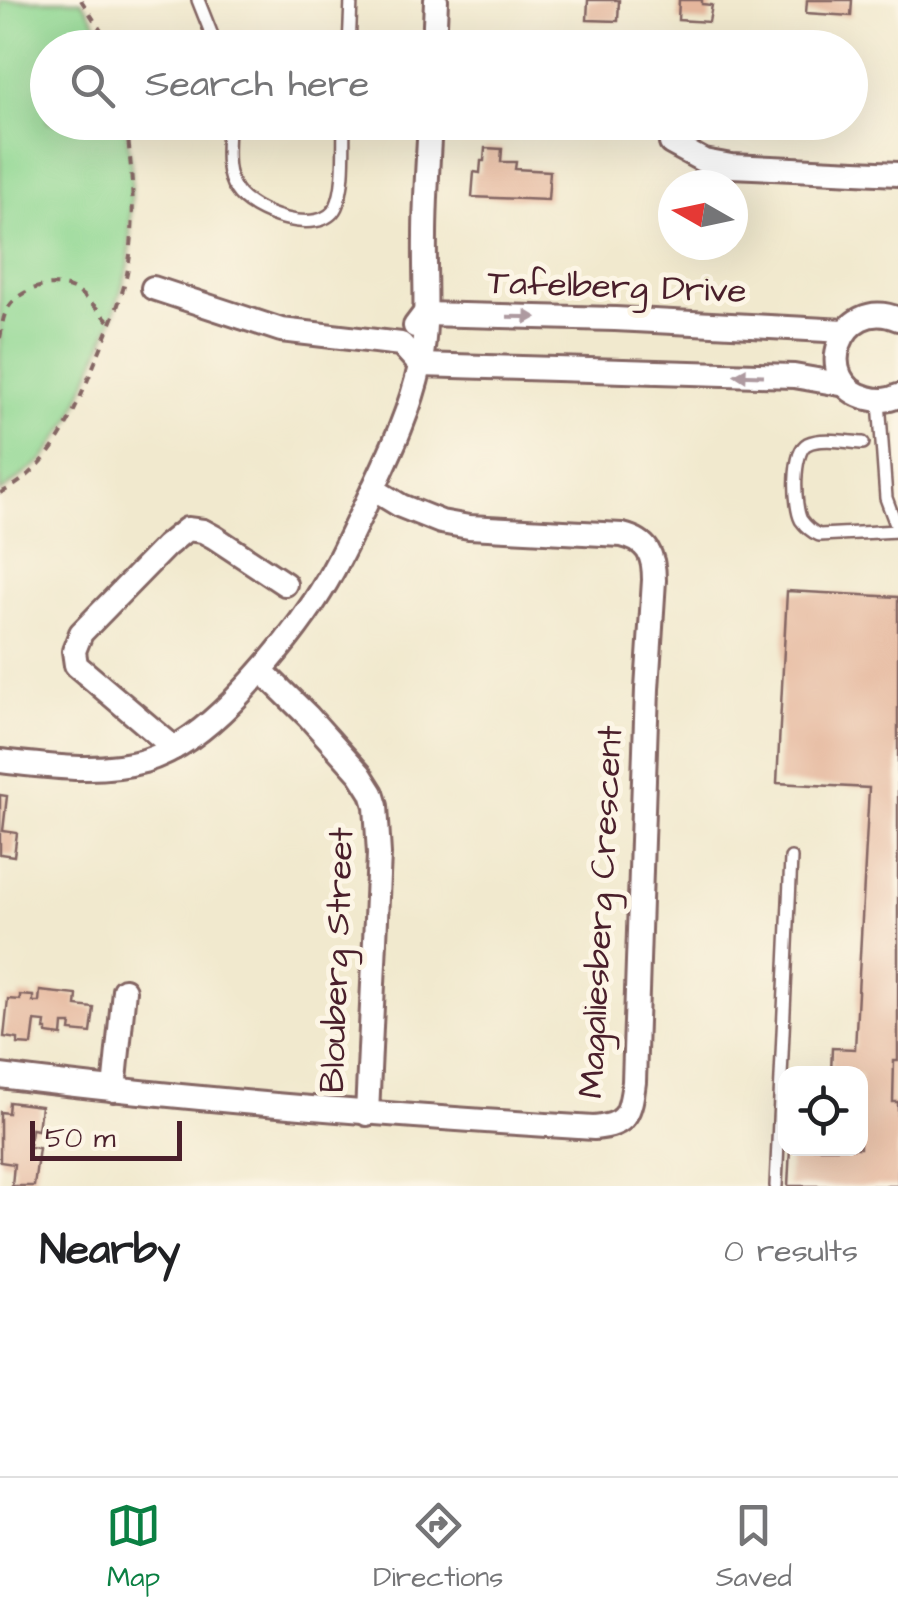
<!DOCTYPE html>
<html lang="en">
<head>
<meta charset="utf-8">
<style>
	:root { --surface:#fff; --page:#f2f2f2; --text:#202124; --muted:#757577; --line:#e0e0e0; --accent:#0b8043 }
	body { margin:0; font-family:"Architects Daughter",sans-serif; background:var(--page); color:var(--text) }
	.controls { position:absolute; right:30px; bottom:30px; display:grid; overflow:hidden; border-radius:20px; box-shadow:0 10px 40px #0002 }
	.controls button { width:90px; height:90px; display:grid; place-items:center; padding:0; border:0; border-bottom:2px solid var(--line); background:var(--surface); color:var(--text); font:50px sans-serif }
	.compass { position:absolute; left:658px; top:170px; width:90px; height:90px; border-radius:50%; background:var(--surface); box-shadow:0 10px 40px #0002; rotate:279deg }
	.scale { position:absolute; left:30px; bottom:25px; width:152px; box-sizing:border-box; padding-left:10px; border:5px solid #4a1f2b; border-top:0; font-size:28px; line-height:35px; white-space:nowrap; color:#4a1f2b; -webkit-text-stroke:8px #fcf5e5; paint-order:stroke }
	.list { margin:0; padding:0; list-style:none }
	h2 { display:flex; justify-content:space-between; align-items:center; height:130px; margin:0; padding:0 40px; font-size:42px }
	h2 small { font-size:32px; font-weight:400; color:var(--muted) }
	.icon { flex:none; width:55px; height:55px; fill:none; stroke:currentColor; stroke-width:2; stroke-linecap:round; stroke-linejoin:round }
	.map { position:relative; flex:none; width:898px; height:1186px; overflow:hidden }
	.search { position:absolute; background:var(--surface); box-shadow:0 10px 40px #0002; left:30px; right:30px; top:30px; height:110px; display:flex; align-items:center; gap:25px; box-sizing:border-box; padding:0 35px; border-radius:55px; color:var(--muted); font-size:38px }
	.sheet { height:290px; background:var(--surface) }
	nav { display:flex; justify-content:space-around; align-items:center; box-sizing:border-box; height:140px; border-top:2px solid var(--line); background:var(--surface); font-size:28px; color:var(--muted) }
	nav a { display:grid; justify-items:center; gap:5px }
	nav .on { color:var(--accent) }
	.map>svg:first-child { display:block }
</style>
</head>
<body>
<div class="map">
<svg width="898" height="1186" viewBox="0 0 898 1186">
	<rect width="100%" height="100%" fill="#fcf5e5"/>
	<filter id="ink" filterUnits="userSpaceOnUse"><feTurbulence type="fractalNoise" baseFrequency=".01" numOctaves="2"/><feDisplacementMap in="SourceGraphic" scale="20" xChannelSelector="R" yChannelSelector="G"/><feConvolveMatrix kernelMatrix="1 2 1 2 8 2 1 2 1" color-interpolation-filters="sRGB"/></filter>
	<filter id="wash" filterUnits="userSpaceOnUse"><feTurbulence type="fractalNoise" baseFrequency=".0048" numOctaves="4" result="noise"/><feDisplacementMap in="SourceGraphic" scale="40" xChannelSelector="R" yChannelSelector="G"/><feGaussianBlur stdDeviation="2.25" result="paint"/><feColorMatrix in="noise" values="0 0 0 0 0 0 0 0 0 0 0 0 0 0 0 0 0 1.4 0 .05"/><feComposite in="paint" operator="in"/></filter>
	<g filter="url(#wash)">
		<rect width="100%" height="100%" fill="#f1e9ce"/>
		<path fill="#8fd792" stroke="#6c7b5e" stroke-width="2.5" d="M0,0H81C92,14 101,30 107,47L48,48V122L126,123L132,175L129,265L111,323L71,420L43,460L0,493Z"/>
		<g id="blocks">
			<g fill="#e5b79d">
				<polygon points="588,0 619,0 618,21 587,20"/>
				<polygon points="679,0 702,0 702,4 712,5 709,22 678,20"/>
				<polygon points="807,0 852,0 851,16 806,13"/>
				<polygon points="485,148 502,149 501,162 516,162 515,169 550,171 548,200 472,197 474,172 480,173 481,161 484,161"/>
				<polygon points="787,591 898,597 898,1061 894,1061 893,1102 898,1102 898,1186 788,1186 790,1148 860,1148 860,1074 831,1074 832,1048 855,1049 869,788 777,783"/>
				<polygon points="0,795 7,796 3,831 17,833 14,856 0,854"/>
				<polygon points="40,991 77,995 76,1006 94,1008 91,1033 70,1031 71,1024 63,1024 62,1036 47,1034 47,1030 44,1030 45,1022 35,1021 32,1045 18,1044 18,1039 4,1037 8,999 20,1000 20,995 33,996 33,1002 39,1002"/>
				<polygon points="9,1102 41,1106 38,1130 31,1129 29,1147 39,1148 34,1186 12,1186 14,1164 0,1162 0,1112 8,1113"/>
			</g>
		</g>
	</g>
	<g filter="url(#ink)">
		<use href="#blocks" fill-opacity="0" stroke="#846664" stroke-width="2.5"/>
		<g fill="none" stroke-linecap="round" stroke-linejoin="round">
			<defs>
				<g id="lane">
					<polyline points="198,0 217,48"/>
					<polyline points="349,48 351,0"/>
					<path d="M228,122C228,145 223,171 236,190C250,213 321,238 336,207C346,186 343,146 344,122"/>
					<polyline points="879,401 886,498 898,530"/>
					<path d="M863,443C847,442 821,437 807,444C792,452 794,507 801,520C806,527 812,532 819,535L898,531"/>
					<polyline points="776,1186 791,858"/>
				</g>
				<g id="street">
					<polyline points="434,48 436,0"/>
					<polyline points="671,143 704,161 731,166 898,174"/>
					<polyline points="153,288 281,330 401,344 420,365 794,376 846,385"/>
					<path d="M898,319C840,294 810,384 868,398C879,401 887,401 898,396"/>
					<polyline points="415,326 424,314 615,319 845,331"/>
					<polyline points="262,671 308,716 360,774 372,793 376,806 379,854 367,1114"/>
					<polyline points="174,748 76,665 74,651 81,633 166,546 187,529 203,531 214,537 285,584"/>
					<path d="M0,761C47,766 98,774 144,761C179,750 207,727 232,702C262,671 290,638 314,602C338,566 355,526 374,487C392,449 411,408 420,366C429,324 424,279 425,237C425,199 428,161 430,122"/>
					<path d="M0,1076C198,1101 396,1116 594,1128C628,1125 630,1113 634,1082L647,689L654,580C654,555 648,541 622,535L469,527L441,522L401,506L373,489"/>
					<polyline points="114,1090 124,990"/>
				</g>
			</defs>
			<use href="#lane" stroke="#846664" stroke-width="16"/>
			<use href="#street" stroke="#846664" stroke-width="28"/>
			<g stroke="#846664" stroke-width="4" stroke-dasharray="8 8" stroke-linecap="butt">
				<polyline points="81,0 103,34 107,48"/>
				<path d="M0,338C2,330 2,321 5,314C15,289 52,278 75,290C88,298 100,312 111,323"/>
				<path d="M0,493C56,468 78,403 100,350C111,323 125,292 129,262C136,216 132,169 126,122"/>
			</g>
			<use href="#lane" stroke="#fff" stroke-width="11"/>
			<use href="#street" stroke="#fff" stroke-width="22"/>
		</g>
		<defs><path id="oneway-solid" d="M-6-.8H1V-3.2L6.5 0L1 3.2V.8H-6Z" transform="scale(2.5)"/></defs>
		<g fill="#ae9aa0">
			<use href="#oneway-solid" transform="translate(522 317) rotate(1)"/>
			<use href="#oneway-solid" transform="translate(749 375) rotate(-178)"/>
		</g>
	</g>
	<g text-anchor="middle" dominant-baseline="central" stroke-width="10" stroke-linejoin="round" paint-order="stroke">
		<g font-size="35" fill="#4a1f2b" stroke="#fcf5e5">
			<text transform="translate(617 287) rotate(2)">Tafelberg Drive</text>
			<text transform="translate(601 912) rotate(-87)">Magaliesberg Crescent</text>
			<text transform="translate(337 960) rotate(-88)">Blouberg Street</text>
		</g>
	</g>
</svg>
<div class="controls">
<button><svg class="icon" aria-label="locate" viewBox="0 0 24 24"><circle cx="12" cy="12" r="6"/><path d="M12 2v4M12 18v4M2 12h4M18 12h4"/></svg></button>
</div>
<svg class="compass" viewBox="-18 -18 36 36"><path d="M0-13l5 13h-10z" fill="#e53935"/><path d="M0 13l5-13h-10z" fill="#757577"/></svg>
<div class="scale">50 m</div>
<div class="search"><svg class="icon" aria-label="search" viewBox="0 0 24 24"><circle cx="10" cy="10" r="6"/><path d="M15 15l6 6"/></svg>Search here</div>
</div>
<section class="sheet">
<h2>Nearby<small>0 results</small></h2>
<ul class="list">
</ul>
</section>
<nav>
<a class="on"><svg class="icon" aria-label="map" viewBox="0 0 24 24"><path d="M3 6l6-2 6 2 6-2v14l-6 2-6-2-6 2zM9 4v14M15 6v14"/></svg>Map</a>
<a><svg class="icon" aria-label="directions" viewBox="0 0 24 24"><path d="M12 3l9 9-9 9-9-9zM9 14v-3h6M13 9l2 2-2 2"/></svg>Directions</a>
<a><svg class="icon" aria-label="saved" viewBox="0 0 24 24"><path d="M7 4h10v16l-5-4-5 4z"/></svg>Saved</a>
</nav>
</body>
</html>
